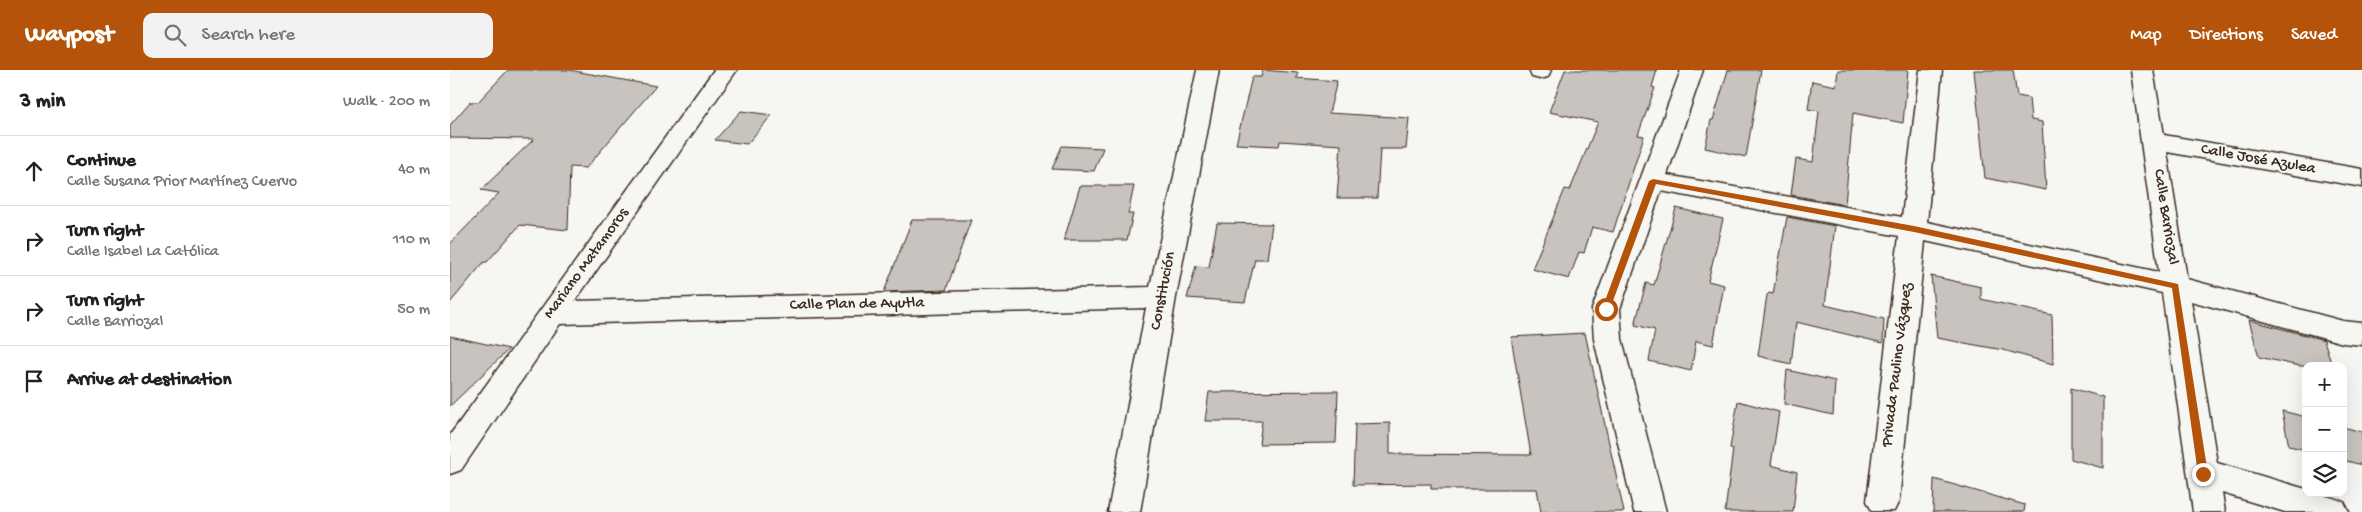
<!DOCTYPE html>
<html lang="en">
<head>
<meta charset="utf-8">
<style>
	:root { --surface:#fff; --page:#f2f2f2; --text:#202124; --muted:#757577; --line:#e0e0e0; --accent:#b45309 }
	body { margin:0; font-family:"Gochi Hand",sans-serif; background:var(--page); color:var(--text) }
	.controls { position:absolute; right:15px; bottom:15px; display:grid; overflow:hidden; border-radius:10px; box-shadow:0 5px 20px #0002 }
	.controls button { width:45px; height:45px; display:grid; place-items:center; padding:0; border:0; border-bottom:1px solid var(--line); background:var(--surface); color:var(--text); font:25px sans-serif }
	.stop { position:absolute; width:15px; height:15px; margin:-11px; border:4px solid #b45309; border-radius:50%; background:#fff }
	.stop.end { background:#b45309; border-color:#fff; box-shadow:0 1px 5px #0008 }
	.list { margin:0; padding:0; list-style:none }
	h2 { display:flex; justify-content:space-between; align-items:center; height:65px; margin:0; padding:0 20px; font-size:21px }
	h2 small { font-size:16px; font-weight:400; color:var(--muted) }
	.list li { display:grid; grid-template-columns:32px 1fr auto; gap:15px; align-items:center; box-sizing:border-box; height:70px; padding:0 20px; border-top:1px solid var(--line) }
	.list b { display:block; font-size:19px; white-space:nowrap }
	.list p { margin:0; font-size:16px; white-space:nowrap; color:var(--muted) }
	.list em { font-size:16px; font-style:normal; color:var(--muted) }
	.icon { flex:none; width:28px; height:28px; fill:none; stroke:currentColor; stroke-width:2; stroke-linecap:round; stroke-linejoin:round }
	.map { position:relative; flex:none; width:1912px; height:442px; overflow:hidden }
	header { display:flex; align-items:center; gap:30px; box-sizing:border-box; height:70px; padding:0 25px; background:var(--accent); color:#fff }
	header strong { font-size:24px }
	nav { display:flex; gap:28px; margin-inline-start:auto; font-size:18px }
	.search { width:350px; height:45px; background:var(--page); display:flex; align-items:center; gap:12px; box-sizing:border-box; padding:0 18px; border-radius:10px; color:var(--muted); font-size:19px }
	main { display:flex }
	aside { flex:1; background:var(--surface) }
	.map>svg:first-child { display:block }
</style>
</head>
<body>
<header>
<strong>Waypost</strong>
<div class="search"><svg class="icon" aria-label="search" viewBox="0 0 24 24"><circle cx="10" cy="10" r="6"/><path d="M15 15l6 6"/></svg>Search here</div>
<nav><a>Map</a><a>Directions</a><a>Saved</a></nav>
</header>
<main>
<aside>
<h2>3 min<small>Walk · 200 m</small></h2>
<ul class="list">
<li><svg class="icon" aria-label="ahead" viewBox="0 0 24 24"><path d="M12 20V5M6 11l6-6 6 6"/></svg><div><b>Continue</b><p>Calle Susana Prior Martínez Cuervo</p></div><em>40 m</em></li>
<li><svg class="icon" aria-label="right" viewBox="0 0 24 24"><path d="M7 20v-9h11M14 6l5 5-5 5"/></svg><div><b>Turn right</b><p>Calle Isabel La Católica</p></div><em>110 m</em></li>
<li><svg class="icon" aria-label="right" viewBox="0 0 24 24"><path d="M7 20v-9h11M14 6l5 5-5 5"/></svg><div><b>Turn right</b><p>Calle Barriozal</p></div><em>50 m</em></li>
<li><svg class="icon" aria-label="arrive" viewBox="0 0 24 24"><path d="M6 21V4h12l-3 4 3 4H6"/></svg><div><b>Arrive at destination</b></div></li>
</ul>
</aside>
<div class="map">
<svg width="1912" height="442" viewBox="0 0 1912 442">
	<rect width="100%" height="100%" fill="#f6f6f2"/>
	<filter id="ink" filterUnits="userSpaceOnUse"><feTurbulence type="fractalNoise" baseFrequency=".02" numOctaves="2"/><feDisplacementMap in="SourceGraphic" scale="10" xChannelSelector="R" yChannelSelector="G"/><feConvolveMatrix kernelMatrix="1 2 1 2 8 2 1 2 1" color-interpolation-filters="sRGB"/></filter>
	<g filter="url(#ink)">
		<g fill="#c8c3be" stroke="#3b2a1e">
			<polygon points="58,0 119,0 206,16 136,98 120,97 118,160 70,155 37,192 34,192 0,233 0,174 49,123 31,120 84,69 0,68 0,55 20,32 28,32"/>
			<polygon points="813,0 848,3 846,8 887,11 879,43 959,48 956,79 930,79 927,128 887,128 891,75 830,71 829,76 786,74 802,7 811,7"/>
			<polygon points="1115,0 1207,0 1202,17 1205,18 1188,65 1194,66 1163,162 1142,157 1134,183 1129,182 1119,209 1082,199 1115,119 1120,120 1148,52 1099,42"/>
			<polygon points="1278,0 1311,0 1296,87 1255,78 1261,50 1263,50"/>
			<polygon points="1388,0 1458,0 1453,53 1403,43 1395,135 1341,125 1346,89 1363,92 1369,41 1358,39 1362,11 1386,16"/>
			<polygon points="1524,0 1563,0 1567,26 1579,28 1581,50 1592,52 1596,120 1535,108"/>
			<polygon points="291,41 322,45 297,74 265,70"/>
			<polygon points="612,76 653,78 644,101 602,99"/>
			<polygon points="630,116 684,116 678,144 683,144 677,170 614,170"/>
			<polygon points="1226,138 1273,149 1258,211 1274,215 1263,275 1246,271 1241,301 1199,291 1205,260 1185,255 1196,213 1204,215"/>
			<polygon points="1337,147 1385,156 1375,235 1434,249 1433,273 1346,252 1341,294 1308,286 1317,225 1319,223 1323,224"/>
			<polygon points="462,150 521,150 496,220 434,222"/>
			<polygon points="767,153 822,154 817,189 805,189 795,232 737,228 746,196 759,197"/>
			<polygon points="1481,206 1531,217 1531,229 1602,245 1603,294 1553,280 1487,268"/>
			<polygon points="1799,250 1874,270 1882,296 1849,296 1809,287"/>
			<polygon points="1135,263 1174,442 1091,442 1087,419 981,419 981,414 903,415 905,354 940,353 940,384 1081,385 1061,267"/>
			<polygon points="0,266 59,279 0,336"/>
			<polygon points="1337,300 1385,311 1383,345 1334,334"/>
			<polygon points="1621,318 1653,327 1653,398 1621,389"/>
			<polygon points="888,321 886,373 809,374 812,351 755,351 759,322"/>
			<polygon points="1288,331 1329,342 1321,395 1347,402 1343,442 1275,442 1283,379 1280,378"/>
			<polygon points="1832,341 1856,347 1856,380 1839,376"/>
			<polygon points="1893,357 1912,362 1912,395 1893,390"/>
			<polygon points="1484,409 1575,435 1574,442 1483,442"/>
		</g>
		<g fill="none" stroke-linecap="round" stroke-linejoin="round">
			<defs>
				<g id="minor">
					<polygon points="264,0 287,0 125,231 700,217 747,0 769,0 726,227 690,442 658,442 696,238 110,254 11,400 0,404 0,365"/>
					<polygon points="1079,0 1101,0 1098,7 1090,9 1082,7"/>
					<path d="M1231,0H1253L1217,105L1452,147L1470,0H1492L1477,152L1709,202L1681,0H1703L1714,65L1912,99V117L1717,82L1737,209L1893,251L1912,253V275L1893,273L1741,231L1767,393L1856,419V423C1870,423 1881,427 1894,432L1899,442H1835L1772,423L1775,442H1743L1712,223L1475,171L1449,431L1444,441H1422L1417,431L1449,166L1211,121L1170,239L1172,269L1216,442H1184L1144,269L1142,239Z"/>
				</g>
			</defs>
			<use href="#minor" stroke="#3b2a1e" stroke-width="3"/>
			<use href="#minor" fill="#f6f6f2" fill-rule="evenodd"/>
		</g>
	</g>
	<polygon fill="#b45309" points="1203,109 1464,156 1728,214 1758,404 1756,406 1750,406 1748,404 1722,218 1464,162 1206,114 1160,239 1159,241 1153,241 1152,239 1199,111"/>
	<g text-anchor="middle" dominant-baseline="central" stroke-width="4" stroke-linejoin="round" paint-order="stroke">
		<g font-size="16" fill="#3b2a1e" stroke="#f6f6f2">
			<text transform="translate(1808 90) rotate(10)">Calle José Azulea</text>
			<text transform="translate(1715 147) rotate(81)">Calle Barriozal</text>
			<text transform="translate(137 194) rotate(-54)">Mariano Matamoros</text>
			<text transform="translate(714 221) rotate(-79)">Constitución</text>
			<text transform="translate(407 235) rotate(-1)">Calle Plan de Ayutla</text>
			<text transform="translate(1448 295) rotate(-83)">Privada Paulino Vázquez</text>
		</g>
	</g>
</svg>
<div class="controls">
<button>+</button>
<button>−</button>
<button><svg class="icon" aria-label="layers" viewBox="0 0 24 24"><path d="M12 4l9 5-9 5-9-5zM3 14l9 5 9-5"/></svg></button>
</div>
<div class="stop" style="left:1156px;top:239px"></div>
<div class="stop end" style="left:1753px;top:404px"></div>
</div>
</main>
</body>
</html>
